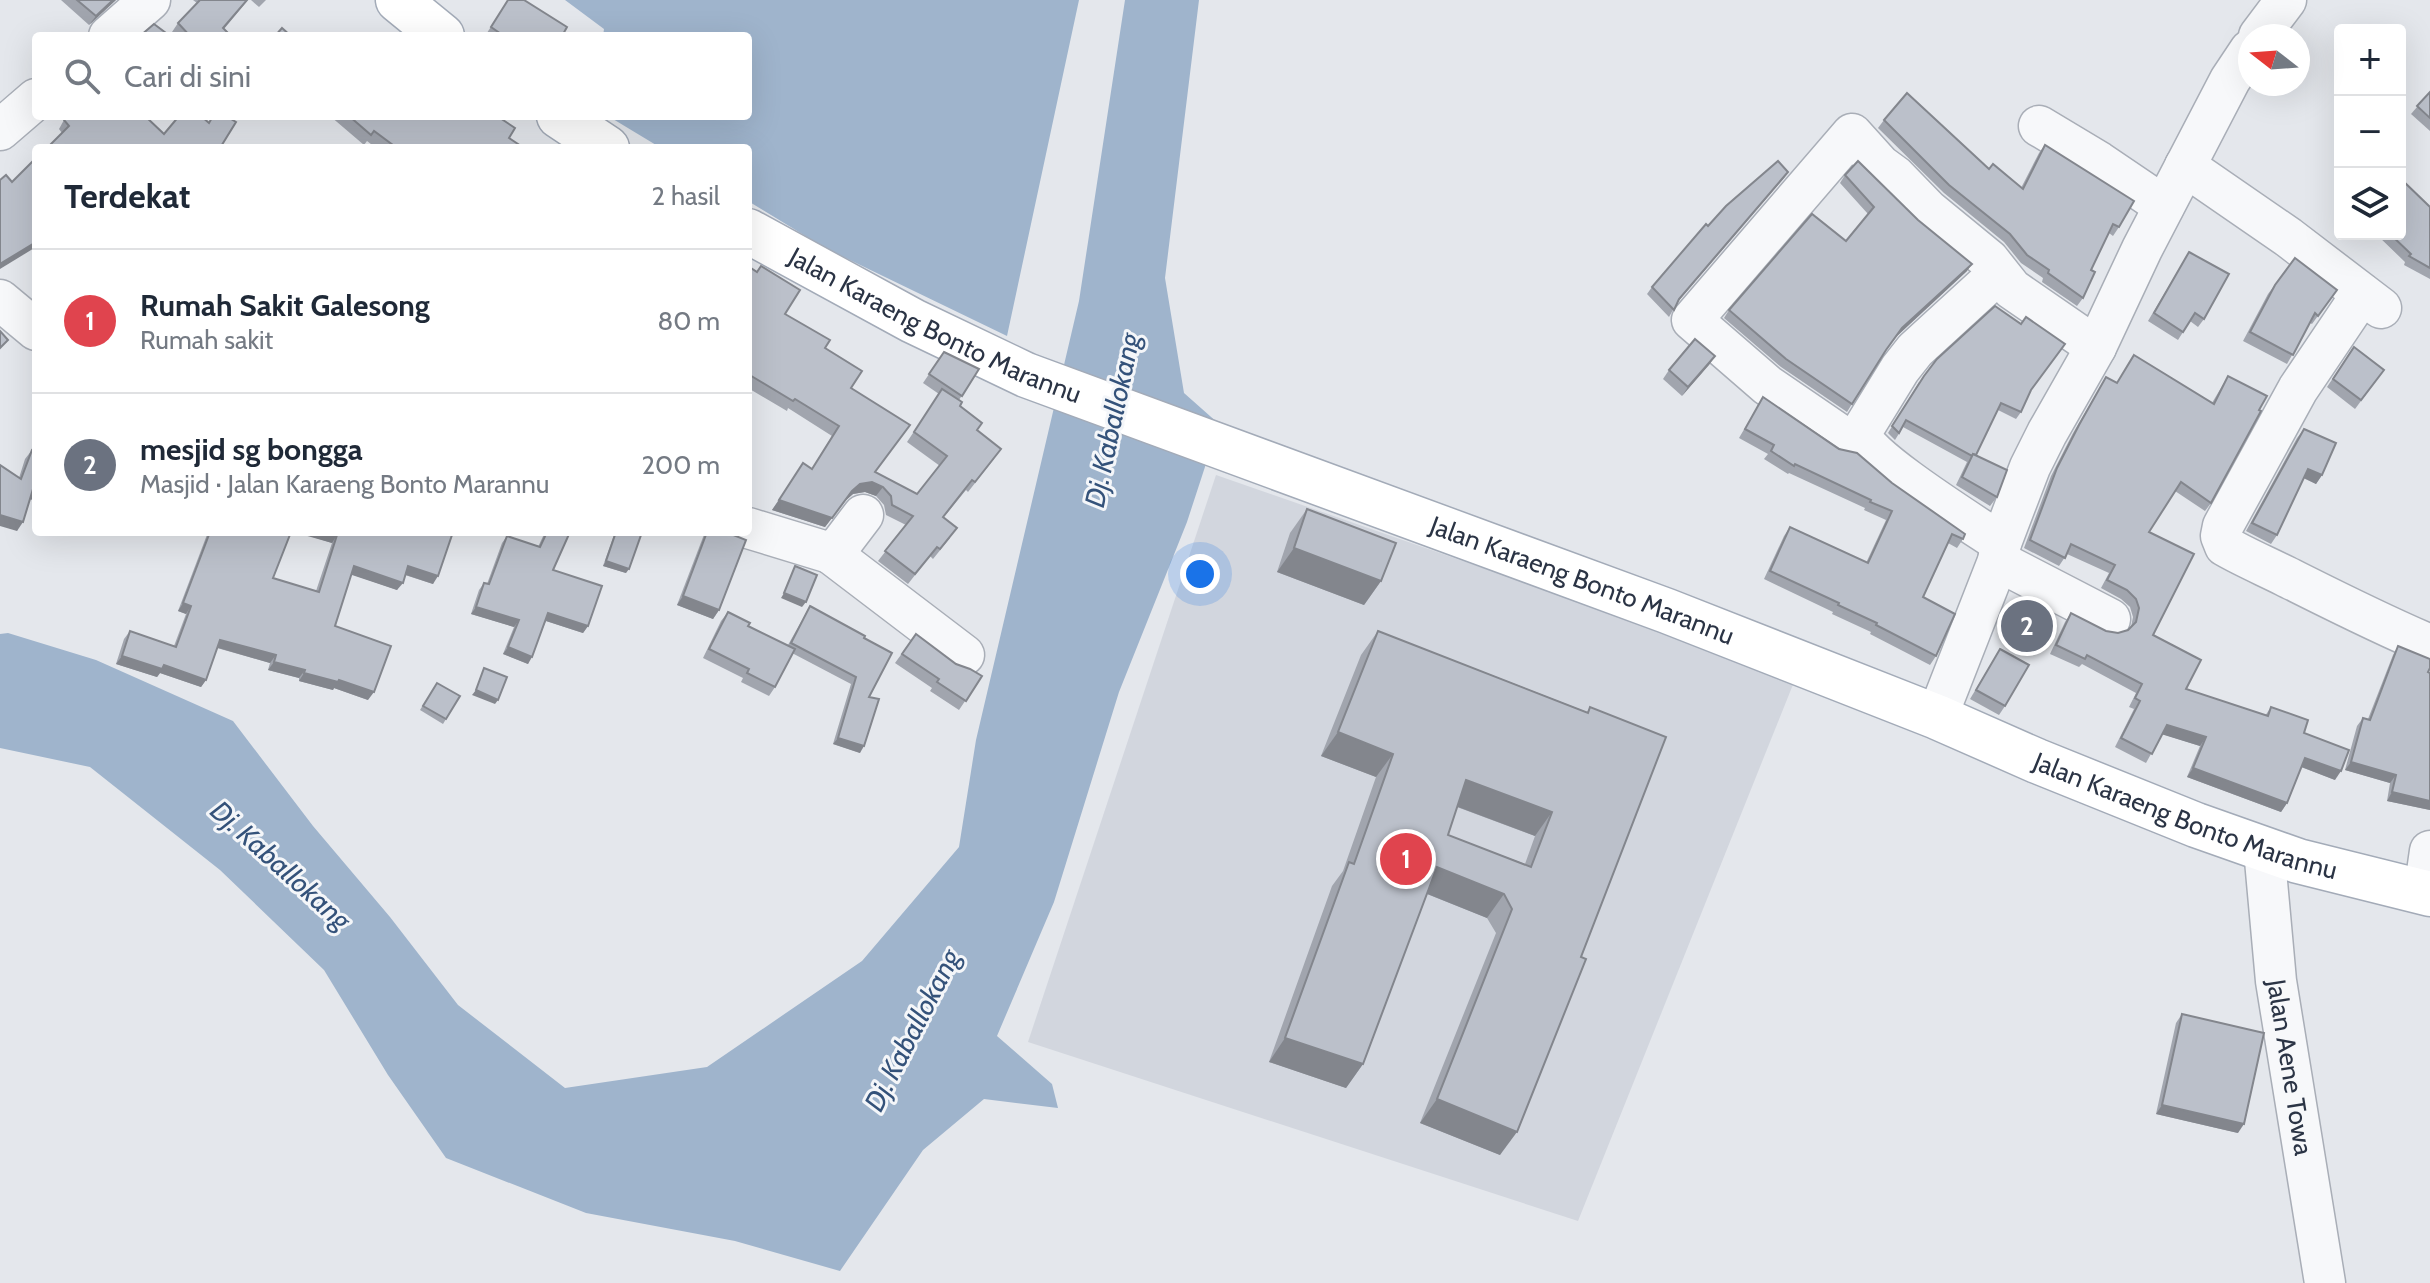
<!DOCTYPE html>
<html lang="id">
<head>
<meta charset="utf-8">
<style>
	:root { --surface:#fff; --page:#f2f2f3; --text:#1f2937; --muted:#747a83; --line:#e0e1e3; --accent:#7c3aed }
	body { margin:0; font-family:Cabin,sans-serif; background:var(--page); color:var(--text) }
	.controls { position:absolute; right:24px; top:24px; display:grid; overflow:hidden; border-radius:8px; box-shadow:0 8px 32px #0002 }
	.controls button { width:72px; height:72px; display:grid; place-items:center; padding:0; border:0; border-bottom:2px solid var(--line); background:var(--surface); color:var(--text); font:40px sans-serif }
	.compass { position:absolute; left:2238px; top:24px; width:72px; height:72px; border-radius:50%; background:var(--surface); box-shadow:0 8px 32px #0002; rotate:287deg }
	.you { position:absolute; left:1200px; top:574px; width:28px; height:28px; margin:-20px; border:6px solid #fff; border-radius:50%; background:#1a73e8; box-shadow:0 0 0 12px #1a73e833 }
	.badge { display:grid; place-items:center; width:52px; height:52px; border-radius:50%; background:var(--accent); color:#fff; font-size:26px; font-weight:700 }
	.pin { position:absolute; translate:-50% -50%; border:4px solid #fff; box-shadow:0 2px 8px #0006 }
	.list { margin:0; padding:0; list-style:none }
	h2 { display:flex; justify-content:space-between; align-items:center; height:104px; margin:0; padding:0 32px; font-size:34px }
	h2 small { font-size:26px; font-weight:400; color:var(--muted) }
	.list li { display:grid; grid-template-columns:52px 1fr auto; gap:24px; align-items:center; box-sizing:border-box; height:144px; padding:0 32px; border-top:2px solid var(--line) }
	.list b { display:block; font-size:30px; white-space:nowrap }
	.list p { margin:0; font-size:26px; white-space:nowrap; color:var(--muted) }
	.list em { font-size:26px; font-style:normal; color:var(--muted) }
	.icon { flex:none; width:44px; height:44px; fill:none; stroke:currentColor; stroke-width:2; stroke-linecap:round; stroke-linejoin:round }
	.map { position:relative; flex:none; width:2430px; height:1283px; overflow:hidden }
	.search { position:absolute; background:var(--surface); box-shadow:0 8px 32px #0002; left:32px; top:32px; width:720px; height:88px; display:flex; align-items:center; gap:20px; box-sizing:border-box; padding:0 28px; border-radius:8px; color:var(--muted); font-size:30px }
	.panel { position:absolute; background:var(--surface); box-shadow:0 8px 32px #0002; left:32px; top:144px; width:720px; height:392px; border-radius:8px }
	.map>svg:first-child { display:block }
</style>
</head>
<body>
<div class="map">
<svg width="2430" height="1283" viewBox="0 0 2430 1283">
	<rect width="100%" height="100%" fill="#e4e7ec"/>
	<polygon fill="#d2d6de" points="1216,475 1796,677 1578,1221 1028,1042"/>
	<g fill="#9fb4cc">
		<polygon points="565,0 1079,0 1007,336 825,248 748,201 748,148 661,148 608,116 748,116 748,36 603,36 604,29"/>
		<polygon points="1125,0 1199,0 1165,278 1184,393 1219,424 1187,522 1119,692 1054,902 997,1036 1052,1084 1058,1108 984,1099 923,1150 840,1271 735,1241 586,1213 446,1158 388,1075 324,970 220,870 90,767 0,748 0,634 8,633 96,660 233,721 313,826 390,917 458,1005 565,1088 707,1067 862,961 959,847 976,740 1079,301"/>
	</g>
	<g fill="none" stroke-linecap="round" stroke-linejoin="round">
		<defs>
			<g id="minor">
				<polyline points="109,36 150,0"/>
				<polyline points="2259,36 2286,0"/>
				<polyline points="2039,126 2099,162 2164,206"/>
				<polyline points="0,130 36,99"/>
				<polyline points="2185,166 2288,237 2381,308"/>
				<path d="M1998,274L1915,350L1900,369L1860,434C1865,457 1976,526 2001,543"/>
				<path d="M2362,294L2298,389L2223,526L2221,536L2225,546C2244,557 2265,566 2285,576C2333,600 2380,624 2430,645"/>
				<polyline points="0,300 36,330"/>
				<polyline points="1861,439 1846,439 1767,385 1692,320 1852,134 1880,165 1895,176 1928,210 1989,260 2012,289 2096,347"/>
				<polyline points="748,528 830,553 841,544 863,515"/>
				<polyline points="830,553 964,655"/>
				<polyline points="1998,561 2110,619"/>
				<polyline points="1937,717 1998,561 2001,543 2030,467 2047,433 2096,347 2142,249 2230,80 2250,50"/>
				<path id="s1" d="M2264,849L2276,981L2325,1283"/>
				<polyline points="2424,893 2430,851"/>
			</g>
			<g id="major">
				<polyline points="398,0 442,36"/>
				<polyline points="559,116 607,148"/>
				<path id="s2" d="M748,231L913,321L1026,375L1667,611L1937,717L2037,761L2196,825L2298,861L2430,894"/>
			</g>
		</defs>
		<use href="#minor" stroke="#a9aeb7" stroke-width="43"/>
		<use href="#major" stroke="#a3abb8" stroke-width="47"/>
		<use href="#minor" stroke="#f7f8fa" stroke-width="40"/>
		<use href="#major" stroke="#fff" stroke-width="44"/>
	</g>
	<g fill="#a1a5ae" fill-rule="evenodd">
		<polygon points="61,0 116,0 89,25"/>
		<polygon points="193,0 248,0 224,29 228,36 176,36 172,32 178,23 197,3"/>
		<polygon points="251,0 266,0 259,7"/>
		<polygon points="508,0 562,36 485,36"/>
		<polygon points="2430,92 2430,131 2411,114"/>
		<polygon points="330,116 497,116 509,138 524,148 376,148 367,141 364,145"/>
		<polygon points="64,120 164,134 62,133 59,129"/>
		<polygon points="1884,120 1989,169 2021,188 2039,153 2045,145 2119,227 2113,236 2109,233 2091,270 2083,298 2077,306 2042,282 2043,278 2021,263 2004,242 1944,193 1878,128"/>
		<polygon points="1788,172 1678,301 1669,317 1647,294 1652,287 1708,226"/>
		<polygon points="1845,175 1967,271 1897,336 1883,353 1847,412 1781,367 1724,318 1729,310 1846,241 1868,214 1840,183"/>
		<polygon points="2430,207 2430,279 2404,265 2405,262 2376,234 2400,234"/>
		<polygon points="2189,252 2204,319 2198,327 2190,321 2178,340 2148,321"/>
		<polygon points="2295,258 2337,290 2312,324 2310,323 2287,364 2243,341 2268,294"/>
		<polygon points="748,266 785,314 825,348 851,388 876,473 917,494 940,466 907,442 939,394 923,383 944,352 979,369 959,400 960,406 977,430 994,459 968,492 966,490 944,517 950,538 933,559 930,556 908,584 878,561 906,525 886,515 884,505 876,496 865,492 853,494 845,501 825,527 772,510 803,463 812,469 832,436 788,408 787,411 748,388"/>
		<polygon points="2354,347 2384,370 2355,409 2327,387"/>
		<polygon points="1715,356 1682,396 1663,379 1669,370"/>
		<polygon points="2228,376 2211,503 2205,511 2175,491 2149,532 2153,635 2186,689 2265,716 2271,707 2304,733 2335,780 2301,767 2287,803 2281,812 2187,777 2200,746 2162,734 2146,763 2115,747 2134,709 2129,707 2136,693 2082,664 2079,667 2050,654 2065,622 2071,613 2106,631 2118,633 2128,630 2131,627 2133,617 2130,607 2121,599 2101,588 2109,573 2067,554 2059,566 2024,548 2051,476 2073,433 2106,377 2116,382 2212,403"/>
		<polygon points="1919,382 2030,391 2021,412 2016,419 1998,410 1976,455 1997,497 1990,506 1956,485 1967,462 1903,427 1895,440 1888,433"/>
		<polygon points="1763,397 1892,483 1963,539 1957,548 1948,543 1923,597 1936,656 1930,665 1870,634 1871,632 1832,614 1833,612 1764,579 1784,536 1790,527 1866,563 1886,520 1864,510 1865,508 1789,473 1788,474 1764,459 1768,454 1739,438"/>
		<polygon points="2304,429 2322,475 2316,484 2303,478 2277,535 2271,544 2246,531 2297,438"/>
		<polygon points="32,450 36,451 36,501 30,499 17,531 19,478 25,459"/>
		<polygon points="1307,509 1381,581 1364,605 1277,572 1290,533"/>
		<polygon points="193,532 205,532 202,536"/>
		<polygon points="208,532 291,532 273,578 316,591 332,543 297,532 453,532 433,584 405,575 397,590 351,574 335,626 368,700 334,688 333,690 299,681 299,678 268,670 270,663 217,648 206,680 201,687 160,673 157,677 116,664 124,639 130,631 174,646 186,614 178,611"/>
		<polygon points="545,532 570,532 553,570 588,626 583,633 546,621 528,664 503,654 514,627 471,614 479,590 484,583 487,584 502,543 507,536 538,547"/>
		<polygon points="615,532 633,532 626,573 603,566"/>
		<polygon points="705,532 726,532 719,610 713,619 677,605"/>
		<polygon points="810,606 864,638 869,697 860,753 833,744 851,684 792,653 775,687 769,696 741,682 743,678 703,658 721,621 728,612 748,626 788,645"/>
		<path d="M1378,631L1587,712L1590,707L1500,1155L1420,1123L1496,933L1487,918L1427,894L1363,1064L1346,1088L1269,1062L1332,886L1343,871L1376,777L1321,756L1361,655ZM1457,807L1535,836L1525,864L1448,835Z"/>
		<polygon points="916,634 956,664 982,676 959,710 930,691 932,688 895,663"/>
		<polygon points="2398,646 2430,673 2430,810 2387,801 2390,783 2345,770 2357,726 2363,718 2368,719 2393,655"/>
		<polygon points="2000,649 2005,706 1999,715 1970,699"/>
		<polygon points="437,683 460,696 443,724 420,710"/>
		<polygon points="2182,1014 2238,1133 2156,1114 2176,1023"/>
	</g>
	<g fill="#83868d">
		<polygon points="113,0 116,0 89,25 96,16"/>
		<polygon points="1788,172 1784,178 1675,305 1679,299"/>
		<polygon points="36,242 36,247 0,269 0,264"/>
		<polygon points="1972,264 1967,271 1897,336 1902,328"/>
		<polygon points="1715,356 1709,365 1682,396 1688,387"/>
		<polygon points="2308,469 2322,475 2316,484 2302,477"/>
		<polygon points="872,482 883,487 876,496 865,492 853,494 845,501 825,527 772,510 779,500 852,491 860,484"/>
		<polygon points="33,489 36,490 36,501 27,498"/>
		<polygon points="0,515 23,522 17,531 0,526"/>
		<polygon points="297,532 326,532 337,535 332,543 297,533"/>
		<polygon points="1294,548 1381,581 1364,605 1277,572"/>
		<polygon points="606,561 629,569 626,573 603,566"/>
		<polygon points="354,566 403,583 397,590 349,574"/>
		<polygon points="408,566 438,576 433,584 403,574"/>
		<polygon points="784,593 806,602 802,607 781,598"/>
		<polygon points="683,596 719,610 713,619 677,605"/>
		<polygon points="183,603 191,606 186,614 178,611"/>
		<polygon points="476,607 519,620 514,627 471,614"/>
		<polygon points="548,613 588,626 583,633 543,620"/>
		<polygon points="220,640 276,655 270,663 215,647"/>
		<polygon points="508,647 532,657 528,664 503,654"/>
		<polygon points="122,656 164,665 206,680 201,687 160,673 157,677 116,664"/>
		<polygon points="274,662 305,670 299,678 268,670"/>
		<polygon points="304,673 339,680 374,692 368,700 334,688 333,690 299,681"/>
		<polygon points="476,690 498,700 495,704 472,695"/>
		<polygon points="2167,725 2206,737 2200,746 2161,734"/>
		<polygon points="1338,732 1393,754 1376,777 1321,756"/>
		<polygon points="838,738 864,746 860,753 833,744"/>
		<polygon points="2305,758 2341,771 2335,780 2299,766"/>
		<polygon points="2351,762 2396,775 2390,783 2345,770"/>
		<polygon points="2193,768 2287,803 2281,812 2187,777"/>
		<polygon points="1466,780 1552,812 1535,836 1450,804"/>
		<polygon points="2392,792 2430,801 2430,810 2387,801"/>
		<polygon points="1437,867 1504,894 1487,918 1420,891"/>
		<polygon points="1285,1038 1363,1064 1346,1088 1269,1062"/>
		<polygon points="1437,1099 1517,1132 1500,1155 1420,1123"/>
		<polygon points="2162,1105 2244,1124 2238,1133 2156,1114"/>
	</g>
	<g fill="#bbc0ca" stroke="#83868d" stroke-width="2" fill-rule="evenodd">
		<polygon points="77,0 113,0 96,16"/>
		<polygon points="200,0 247,0 223,28 229,34 228,36 190,36 178,23"/>
		<polygon points="508,0 524,0 567,27 562,36 504,36 491,27"/>
		<polygon points="154,24 170,36 140,36"/>
		<polygon points="282,28 291,36 275,36"/>
		<polygon points="2430,92 2430,118 2417,106"/>
		<polygon points="1907,93 1989,169 1993,164 2023,189 2045,145 2134,201 2119,227 2113,224 2091,270 2095,272 2083,298 2048,273 2049,270 2027,255 2010,234 1949,185 1884,120"/>
		<polygon points="69,116 145,116 164,134 179,116 201,116 209,123 213,116 226,116 236,122 220,148 47,148 69,126 64,120"/>
		<polygon points="349,116 497,116 515,128 509,138 524,148 397,148 374,131 371,135"/>
		<polygon points="36,158 36,242 0,264 0,180 6,175 12,182"/>
		<polygon points="1778,161 1788,172 1679,299 1674,310 1652,287 1706,224 1708,226 1726,206"/>
		<polygon points="1858,161 1918,220 1972,264 1902,328 1886,350 1852,404 1786,359 1729,310 1812,214 1846,241 1874,207 1845,175"/>
		<polygon points="2400,178 2430,207 2430,268 2409,256 2411,254 2390,234 2400,234"/>
		<polygon points="2189,252 2229,274 2204,319 2195,313 2183,332 2154,313"/>
		<polygon points="2295,258 2337,290 2318,316 2315,313 2293,355 2250,332 2275,285"/>
		<polygon points="748,266 757,272 761,266 800,290 785,314 830,340 825,348 862,371 851,388 910,425 875,472 917,494 947,456 914,432 942,389 962,402 960,406 982,423 977,430 1001,449 975,482 972,480 943,517 957,528 940,549 937,547 915,574 885,551 913,516 892,505 891,496 883,487 872,482 860,484 852,491 832,518 779,500 803,463 812,469 839,426 795,399 793,401 748,374"/>
		<polygon points="1995,306 2021,324 2026,317 2065,344 2031,390 2021,412 2001,403 1976,455 1973,454 1972,456 1906,420 1899,433 1892,426 1924,376 1937,359"/>
		<polygon points="0,331 8,340 0,348"/>
		<polygon points="1695,339 1715,356 1688,387 1669,370"/>
		<polygon points="2354,347 2384,370 2361,400 2333,379"/>
		<polygon points="944,352 979,369 962,396 929,374"/>
		<polygon points="2134,355 2214,404 2228,376 2267,396 2259,410 2261,411 2211,503 2181,482 2149,532 2194,554 2153,635 2201,660 2186,689 2268,716 2271,707 2308,720 2304,733 2349,750 2341,771 2305,758 2287,803 2193,768 2206,737 2167,725 2152,754 2121,738 2140,701 2135,698 2142,684 2087,655 2085,659 2056,645 2071,613 2106,631 2118,633 2128,630 2136,622 2139,608 2136,599 2127,590 2107,580 2115,565 2071,544 2065,558 2030,540 2057,468 2079,425 2106,377 2117,383"/>
		<polygon points="1763,397 1839,449 1857,453 1892,483 1965,534 1963,539 1952,534 1923,597 1955,614 1936,656 1876,625 1877,623 1838,605 1839,603 1770,571 1790,527 1868,563 1892,511 1870,502 1871,500 1795,464 1794,466 1771,451 1774,445 1745,429"/>
		<polygon points="2304,429 2336,443 2322,475 2308,469 2277,535 2252,523"/>
		<polygon points="32,450 36,451 36,490 33,489 23,522 0,515 0,465 21,479"/>
		<polygon points="1973,454 2007,470 1997,497 1962,477"/>
		<polygon points="1307,509 1396,543 1381,581 1294,548"/>
		<polygon points="210,532 291,532 273,578 319,592 337,535 326,532 453,532 438,576 408,566 403,583 354,566 335,626 391,646 374,692 339,680 338,682 304,673 305,670 274,662 276,655 220,640 206,680 164,665 162,669 122,656 130,631 176,647 191,606 183,603"/>
		<polygon points="547,532 570,532 553,570 602,586 588,626 548,613 532,657 508,647 519,620 476,607 484,583 489,584 507,536 540,547"/>
		<polygon points="616,532 633,532 641,535 629,569 606,561"/>
		<polygon points="707,532 726,532 746,540 719,610 683,596"/>
		<polygon points="795,566 817,575 806,602 784,593"/>
		<polygon points="810,606 865,636 864,638 892,653 869,697 879,699 864,746 838,738 856,677 791,643"/>
		<polygon points="728,612 750,623 748,626 795,649 775,687 747,673 749,669 709,649"/>
		<path d="M1378,631L1588,713L1590,707L1666,737L1581,957L1586,959L1517,1132L1437,1099L1512,909L1504,894L1437,867L1363,1064L1285,1038L1349,862L1354,864L1393,754L1338,732ZM1466,780L1552,812L1531,867L1448,835Z"/>
		<polygon points="916,634 956,664 970,669 982,676 966,701 937,682 939,679 902,654"/>
		<polygon points="2398,646 2430,659 2430,668 2428,672 2430,673 2430,801 2392,792 2396,775 2351,762 2363,718 2370,720"/>
		<polygon points="2000,649 2029,665 2005,706 1976,690"/>
		<polygon points="484,668 507,677 498,700 476,690"/>
		<polygon points="437,683 460,696 446,719 423,706"/>
		<polygon points="2182,1014 2264,1033 2244,1124 2162,1105"/>
	</g>
	<g text-anchor="middle" dominant-baseline="central" stroke-width="6" stroke-linejoin="round" paint-order="stroke">
		<g font-size="26" fill="#2b3445" stroke="#f4f6f9">
			<text stroke="none"><textPath href="#s2" startOffset="210">Jalan Karaeng Bonto Marannu</textPath></text>
			<text stroke="none"><textPath href="#s2" startOffset="906">Jalan Karaeng Bonto Marannu</textPath></text>
			<text stroke="none"><textPath href="#s2" startOffset="1554">Jalan Karaeng Bonto Marannu</textPath></text>
			<text stroke="none"><textPath href="#s1" startOffset="220">Jalan Aene Towa</textPath></text>
		</g>
		<g font-size="28" font-style="italic" fill="#34527a" stroke="#f4f6f9">
			<text transform="translate(1112 420) rotate(-78)">Dj. Kaballokang</text>
			<text transform="translate(281 865) rotate(42)">Dj. Kaballokang</text>
			<text transform="translate(912 1030) rotate(-63)">Dj. Kaballokang</text>
		</g>
	</g>
</svg>
<div class="controls">
<button>+</button>
<button>−</button>
<button><svg class="icon" aria-label="layers" viewBox="0 0 24 24"><path d="M12 4l9 5-9 5-9-5zM3 14l9 5 9-5"/></svg></button>
</div>
<svg class="compass" viewBox="-18 -18 36 36"><path d="M0-13l5 13h-10z" fill="#e53935"/><path d="M0 13l5-13h-10z" fill="#747a83"/></svg>
<div class="you"></div>
<div class="pin badge" style="left:1406px;top:859px;background:#e0444e">1</div>
<div class="pin badge" style="left:2027px;top:626px;background:#6b7280">2</div>
<div class="search"><svg class="icon" aria-label="search" viewBox="0 0 24 24"><circle cx="10" cy="10" r="6"/><path d="M15 15l6 6"/></svg>Cari di sini</div>
<section class="panel">
<h2>Terdekat<small>2 hasil</small></h2>
<ul class="list">
<li><span class="badge" style="background:#e0444e">1</span><div><b>Rumah Sakit Galesong</b><p>Rumah sakit</p></div><em>80 m</em></li>
<li><span class="badge" style="background:#6b7280">2</span><div><b>mesjid sg bongga</b><p>Masjid · Jalan Karaeng Bonto Marannu</p></div><em>200 m</em></li>
</ul>
</section>
</div>
</body>
</html>
